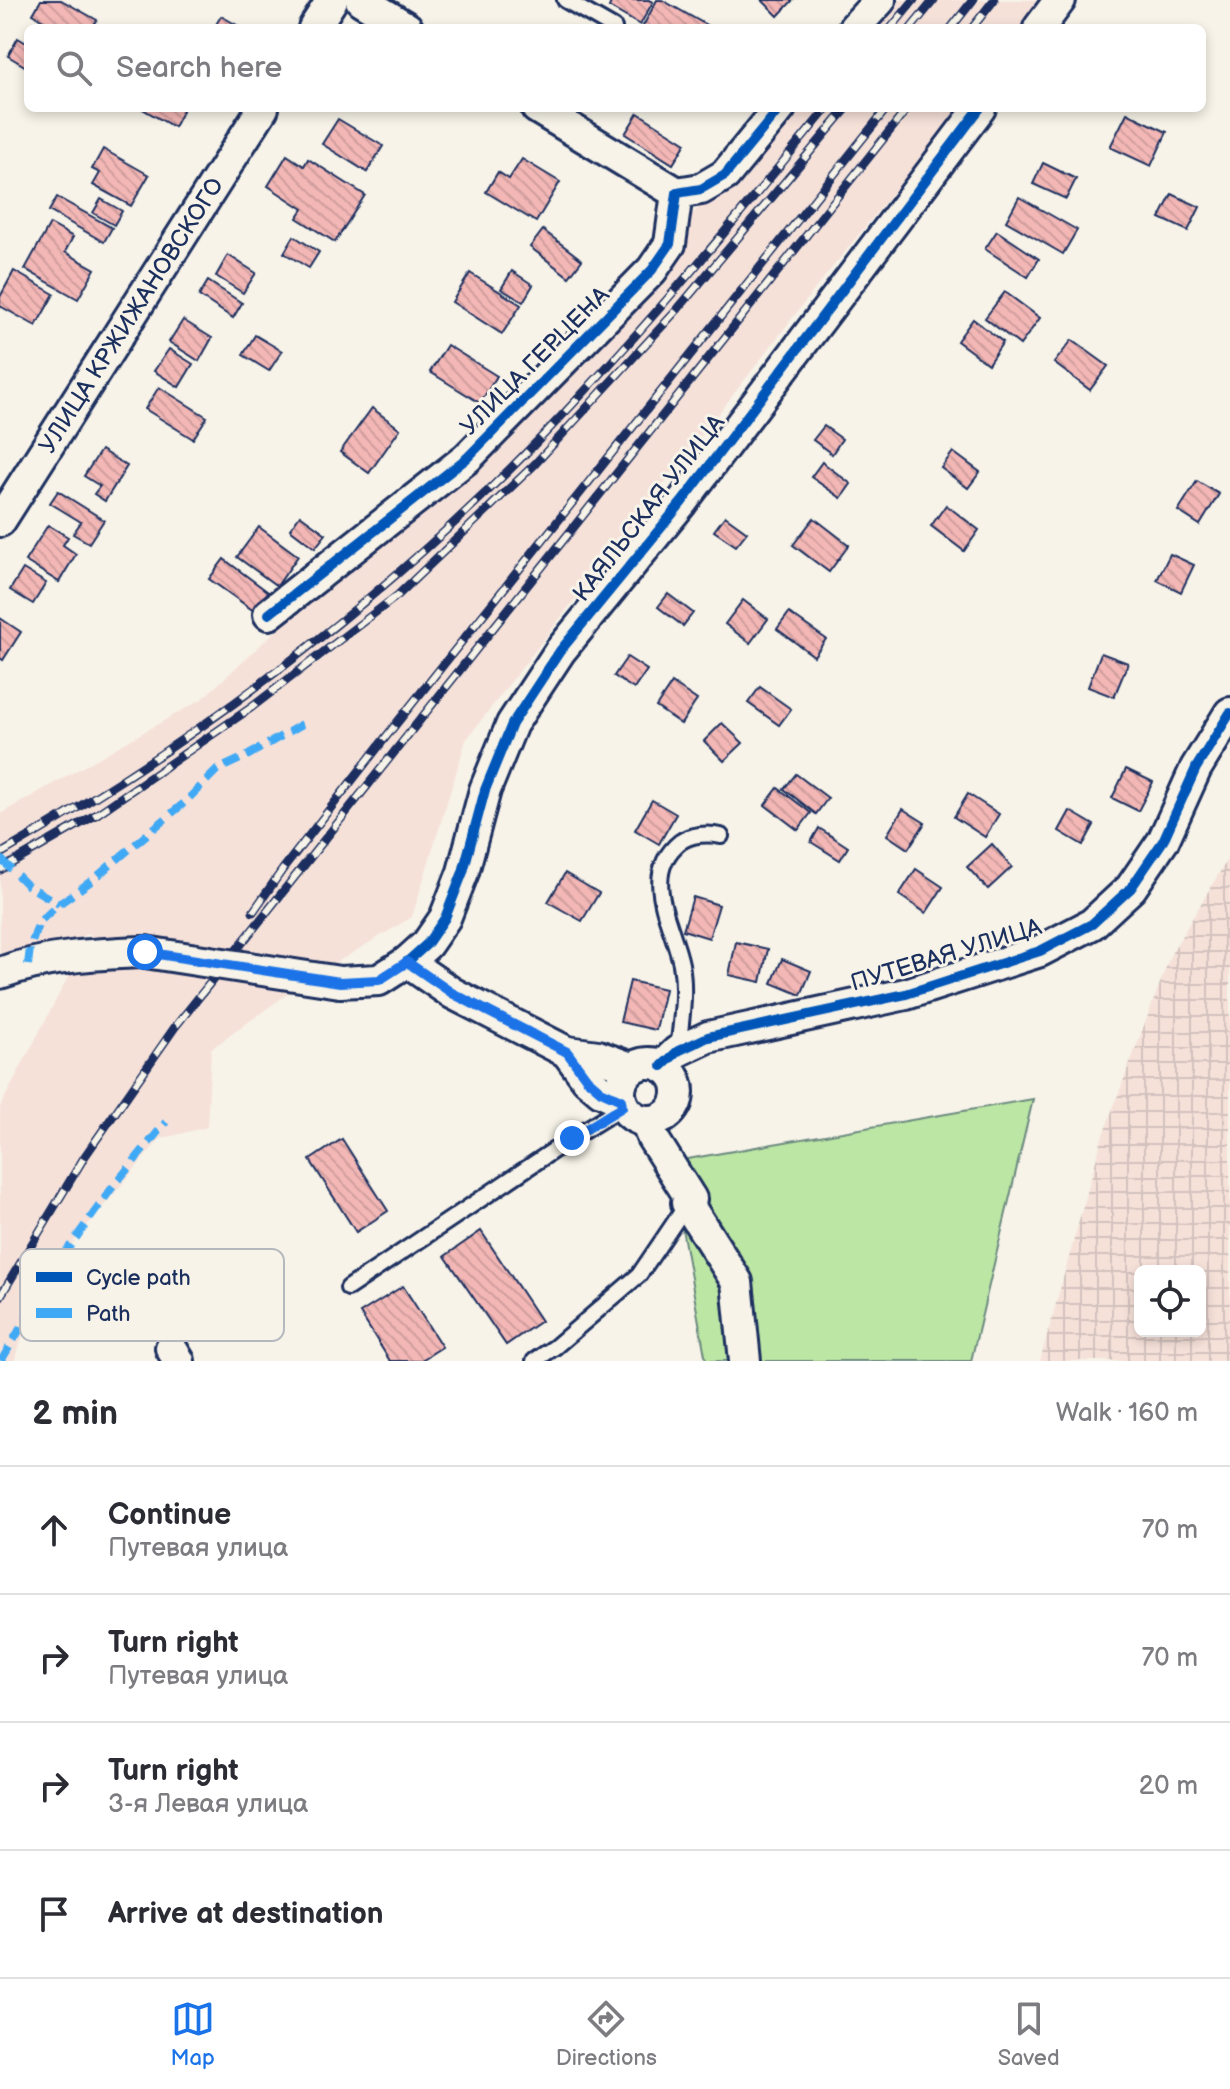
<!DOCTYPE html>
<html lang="en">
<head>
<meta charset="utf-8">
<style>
	:root { --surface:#fff; --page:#f7f7f7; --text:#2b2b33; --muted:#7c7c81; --line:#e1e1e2; --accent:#1a73e8 }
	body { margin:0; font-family:"Balsamiq Sans",sans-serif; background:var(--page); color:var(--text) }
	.controls { position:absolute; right:24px; bottom:24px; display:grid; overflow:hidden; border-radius:12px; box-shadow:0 4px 12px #0003 }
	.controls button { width:72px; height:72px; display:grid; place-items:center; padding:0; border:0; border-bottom:2px solid var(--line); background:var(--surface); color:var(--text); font:40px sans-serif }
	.stop { position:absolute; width:24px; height:24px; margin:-18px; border:6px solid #1a73e8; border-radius:50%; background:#fff }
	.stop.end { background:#1a73e8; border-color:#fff; box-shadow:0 2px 8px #0008 }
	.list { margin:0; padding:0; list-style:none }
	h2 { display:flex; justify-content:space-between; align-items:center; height:104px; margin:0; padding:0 32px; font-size:34px }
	h2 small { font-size:26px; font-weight:400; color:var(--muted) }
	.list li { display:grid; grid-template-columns:52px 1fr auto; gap:24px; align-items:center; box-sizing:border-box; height:128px; padding:0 32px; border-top:2px solid var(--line) }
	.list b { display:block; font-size:30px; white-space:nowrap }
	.list p { margin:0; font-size:26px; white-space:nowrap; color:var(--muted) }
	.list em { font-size:26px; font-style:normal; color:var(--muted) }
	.icon { flex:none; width:44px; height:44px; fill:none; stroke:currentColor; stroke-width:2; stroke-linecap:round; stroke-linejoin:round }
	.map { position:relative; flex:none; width:1230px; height:1361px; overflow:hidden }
	.search { position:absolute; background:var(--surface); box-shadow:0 4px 12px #0003; left:24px; right:24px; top:24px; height:88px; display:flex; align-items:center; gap:20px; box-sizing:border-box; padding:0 28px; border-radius:12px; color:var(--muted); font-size:30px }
	.sheet { height:616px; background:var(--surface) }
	nav { display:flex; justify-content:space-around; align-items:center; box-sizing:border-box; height:112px; border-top:2px solid var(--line); background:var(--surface); font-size:22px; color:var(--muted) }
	nav a { display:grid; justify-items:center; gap:4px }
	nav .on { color:var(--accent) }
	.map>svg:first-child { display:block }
</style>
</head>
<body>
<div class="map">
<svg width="1230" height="1361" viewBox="0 0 1230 1361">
	<defs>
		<pattern id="industrial-grid" width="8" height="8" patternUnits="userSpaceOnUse" patternTransform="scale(2)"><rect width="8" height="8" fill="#f6e1d9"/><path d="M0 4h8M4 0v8" fill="none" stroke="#d2c1bd"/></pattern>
		<pattern id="building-back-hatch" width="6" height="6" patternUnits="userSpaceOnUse" patternTransform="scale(2)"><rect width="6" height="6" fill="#f3b7b5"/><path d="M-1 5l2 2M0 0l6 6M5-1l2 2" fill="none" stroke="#d09e9e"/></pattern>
	</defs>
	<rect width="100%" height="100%" fill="#f7f3e8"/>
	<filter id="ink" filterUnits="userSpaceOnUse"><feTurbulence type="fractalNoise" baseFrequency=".0125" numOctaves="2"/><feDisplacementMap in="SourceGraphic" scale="16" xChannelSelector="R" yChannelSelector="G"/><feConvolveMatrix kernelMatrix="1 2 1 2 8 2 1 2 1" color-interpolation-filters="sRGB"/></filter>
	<g filter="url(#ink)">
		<g fill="#f6e1d9">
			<polygon points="872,0 1049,0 1026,28 849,28"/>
			<polygon points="785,108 961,108 815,289 466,740 412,917 304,982 211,1049 207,1127 160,1139 44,1277 14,1361 0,1361 0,1107 91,933 0,967 0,814 202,699 579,350 663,248"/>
		</g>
		<path fill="url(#industrial-grid)" fill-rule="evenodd" d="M1230,855V1361H1040L1103,1135L1171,954ZM1140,1271H1200V1331H1140Z"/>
		<polygon fill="#bce6a3" stroke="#6c8a80" stroke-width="2" points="1033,1099 971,1361 706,1361 670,1162"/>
		<g fill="url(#building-back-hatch)" stroke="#1b2f5e" stroke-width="2">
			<polygon points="41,0 61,0 97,20 92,28 52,28 53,26 33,14"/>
			<polygon points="612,0 649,0 653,2 640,25 609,7"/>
			<polygon points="657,0 662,0 708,26 706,28 642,28"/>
			<polygon points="762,0 793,0 778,16"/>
			<polygon points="221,16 242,28 214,28"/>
			<polygon points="18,38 28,44 28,68 8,56"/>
			<polygon points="141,108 184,108 174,127"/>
			<polygon points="638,113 686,143 673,164 625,134"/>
			<polygon points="1127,113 1167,132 1151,166 1110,147"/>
			<polygon points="338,119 383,146 367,172 322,144"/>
			<polygon points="103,149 149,175 131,206 93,185 100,173 92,169"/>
			<polygon points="287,155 304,166 308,159 365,195 335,242 297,218 303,209 268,186"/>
			<polygon points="522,159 560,182 536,222 486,192 498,172 509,179"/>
			<polygon points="1043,163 1076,179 1066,199 1033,184"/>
			<polygon points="1172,194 1200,207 1188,231 1160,218"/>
			<polygon points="57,197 112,228 104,242 49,211"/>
			<polygon points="1019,197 1077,230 1063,254 1006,221"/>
			<polygon points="101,199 122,211 114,225 93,213"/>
			<polygon points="50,224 73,237 65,252 95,269 78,299 25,269"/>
			<polygon points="543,230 582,260 569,277 530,247"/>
			<polygon points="997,231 1039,259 1028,277 985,249"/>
			<polygon points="294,236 319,252 309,268 284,253"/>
			<polygon points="228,255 256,273 243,293 216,276"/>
			<polygon points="14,271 54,294 36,326 0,306 0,297"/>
			<polygon points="512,271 533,285 523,302 501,289"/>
			<polygon points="470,273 521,305 502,334 452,302"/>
			<polygon points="208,281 242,303 233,318 199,296"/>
			<polygon points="1005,292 1040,318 1020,345 985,318"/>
			<polygon points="973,319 1003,342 988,364 957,341"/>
			<polygon points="183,320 212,338 199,361 169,342"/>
			<polygon points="255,335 282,351 269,371 243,355"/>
			<polygon points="1072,340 1108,366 1090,390 1054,363"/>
			<polygon points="447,345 497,376 480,403 430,372"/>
			<polygon points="169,349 193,364 179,387 154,371"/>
			<polygon points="159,387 207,417 193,439 145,409"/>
			<polygon points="372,408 400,429 369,473 340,452"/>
			<polygon points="824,426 842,439 832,454 813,440"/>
			<polygon points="101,450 127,466 105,501 94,494 100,486 84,476"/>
			<polygon points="953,452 980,472 968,488 941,468"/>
			<polygon points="822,462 851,484 841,498 811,477"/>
			<polygon points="1197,481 1219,494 1200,525 1178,511"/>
			<polygon points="58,491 104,520 89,543 73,534 81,522 50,503"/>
			<polygon points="946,505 979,530 964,551 931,526"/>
			<polygon points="300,515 326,534 315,548 290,529"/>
			<polygon points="725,516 747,532 736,546 714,531"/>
			<polygon points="814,518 849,545 829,572 793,545"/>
			<polygon points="48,525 68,537 63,545 76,554 59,582 25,561"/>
			<polygon points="259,527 298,556 277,586 237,557"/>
			<polygon points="1170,554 1194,565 1181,592 1157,580"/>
			<polygon points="224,559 268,592 254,611 209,579"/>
			<polygon points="23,569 46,583 33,604 10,590"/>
			<polygon points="668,594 693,613 683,626 658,607"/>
			<polygon points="743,600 768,619 750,643 725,624"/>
			<polygon points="789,613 826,639 814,656 777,629"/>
			<polygon points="0,618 21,632 3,660 0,658"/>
			<polygon points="1101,653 1128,663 1114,697 1088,687"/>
			<polygon points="627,657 647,670 634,689 614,676"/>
			<polygon points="672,683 697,700 681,724 656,707"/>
			<polygon points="760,687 791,709 779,725 748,703"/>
			<polygon points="722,723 743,743 724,761 704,741"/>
			<polygon points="1126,769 1153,782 1138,811 1112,798"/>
			<polygon points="796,774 828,798 816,814 784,789"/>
			<polygon points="778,788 811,813 798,830 765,805"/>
			<polygon points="968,794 999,814 985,837 954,817"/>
			<polygon points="652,800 676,814 659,844 635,830"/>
			<polygon points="903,809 925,823 908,849 887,835"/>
			<polygon points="1070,811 1094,825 1083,845 1059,831"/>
			<polygon points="819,828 848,847 840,860 811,842"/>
			<polygon points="992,844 1012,867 988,889 967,867"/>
			<polygon points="916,869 943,887 926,913 899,895"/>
			<polygon points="565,873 599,893 582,921 548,902"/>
			<polygon points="693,897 719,905 709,938 683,930"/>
			<polygon points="736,942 768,949 761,982 729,975"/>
			<polygon points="782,959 811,971 801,995 772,983"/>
			<polygon points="630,981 665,989 656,1030 620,1022"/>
			<polygon points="342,1139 388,1211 356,1232 310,1160"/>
			<polygon points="481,1231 541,1321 506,1345 445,1256"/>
			<polygon points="403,1286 442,1347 420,1361 390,1361 360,1313"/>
		</g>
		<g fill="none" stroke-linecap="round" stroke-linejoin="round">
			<defs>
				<g id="service">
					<polyline points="565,0 614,28"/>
					<path d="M678,1051C681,1022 686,992 681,964C673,924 639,875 680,842C691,834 708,833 721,836"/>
					<polyline points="348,1288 572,1138 622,1107"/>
					<polyline points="534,1361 555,1347 639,1275 687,1204"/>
				</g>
				<g id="minor">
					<polyline points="361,0 407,28"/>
					<polyline points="314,28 332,0"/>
					<polyline points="854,28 880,0"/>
					<polyline points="1039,28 1060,0"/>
					<polyline points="537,108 677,193"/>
					<path id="s1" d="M0,521L263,108"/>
					<polyline points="269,614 467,458 652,270 670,244 677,193 701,189 725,175 780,108"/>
					<polyline points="407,962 427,944 445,918 463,872 485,790 512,724 560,651 682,502 980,108"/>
					<path d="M0,973C45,956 98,954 145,952"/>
					<polyline points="340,982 379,980 407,962 452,993 567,1052 587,1079 601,1091 621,1100"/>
					<polyline points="567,1052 598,1056 631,1068"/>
					<circle cx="649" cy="1092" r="29"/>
					<polyline points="662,1066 678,1051 708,1037 906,994 1040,951 1092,924 1131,888 1163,841 1196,768 1230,713"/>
					<polyline points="646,1122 652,1137 691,1199 687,1203 737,1282 745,1361"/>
					<polyline points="171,1348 179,1361"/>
				</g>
			</defs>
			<use href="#service" stroke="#1b2f5e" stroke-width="20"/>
			<use href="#minor" stroke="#1b2f5e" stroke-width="36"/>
			<use href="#service" stroke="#f7f3e8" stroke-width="14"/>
			<use href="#minor" stroke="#f7f3e8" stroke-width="30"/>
			<defs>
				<g id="rail">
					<polyline points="891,28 914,0"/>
					<polyline points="911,28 934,0"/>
					<polyline points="951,28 973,0"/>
					<polyline points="972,28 994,0"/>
					<path d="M0,854C190,745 370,611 524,455C632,345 730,227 827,108"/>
					<polyline points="0,870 97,814 252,707 398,595 534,465 677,310 847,108"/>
					<polyline points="253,912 283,869 396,724 887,108"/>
					<polyline points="0,1297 85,1156 175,1027 908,108"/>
				</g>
			</defs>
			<use href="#rail" stroke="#1b2f5e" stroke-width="9"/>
			<use href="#rail" stroke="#f7f3e8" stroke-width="6" stroke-dasharray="18" stroke-linecap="butt"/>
			<defs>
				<polyline id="minor-bridge" points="145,952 340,982"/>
			</defs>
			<use href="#minor-bridge" stroke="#1b2f5e" stroke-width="36" stroke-linecap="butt"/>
			<use href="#minor-bridge" stroke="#f7f3e8" stroke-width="30"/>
			<g stroke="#3fa9f5" stroke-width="8" stroke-dasharray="16 8" stroke-linecap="butt">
				<polyline points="0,858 27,885 59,904"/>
				<polyline points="28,965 30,948 39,922 59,904 94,879 184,803 217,770 247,756 304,723"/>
				<polyline points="1,1361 65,1253 112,1188 166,1122"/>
			</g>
			<defs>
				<g id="cycleway">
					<polyline points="269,614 467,458 652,270 670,244 677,193 701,189 725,175 780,108"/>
					<polyline points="407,962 427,944 445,918 463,872 485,790 512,724 560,651 682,502 980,108"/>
					<polyline points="662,1066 678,1051 708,1037 906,994 1040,951 1092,924 1131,888 1163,841 1196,768 1230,713"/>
				</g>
			</defs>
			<use href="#cycleway" stroke="#f7f3e8" stroke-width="15"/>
			<use href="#cycleway" stroke="#0057b8" stroke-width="10"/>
		</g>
	</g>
	<g fill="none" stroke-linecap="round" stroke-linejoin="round" filter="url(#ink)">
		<polyline stroke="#1a73e8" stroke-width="10" points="145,952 340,982 379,980 407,962 452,993 567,1052 587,1079 601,1091 621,1100 622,1107 572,1138"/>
	</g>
	<g text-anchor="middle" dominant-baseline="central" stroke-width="6" stroke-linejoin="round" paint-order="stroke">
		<g font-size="24" fill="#1b2f5e" stroke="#f7f3e8">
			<text stroke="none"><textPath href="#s1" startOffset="244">УЛИЦА КРЖИЖАНОВСКОГО</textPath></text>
			<text transform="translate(535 361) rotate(-45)">УЛИЦА ГЕРЦЕНА</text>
			<text transform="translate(649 508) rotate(-52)">КАЯЛЬСКАЯ УЛИЦА</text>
			<text transform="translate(946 955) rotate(-17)">ПУТЕВАЯ УЛИЦА</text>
		</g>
	</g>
	<rect x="20" y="1249" width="264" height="92" rx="12" fill="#f7f3e8" stroke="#b5b8bf" stroke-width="2"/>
	<rect x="36" y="1272" width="36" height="10" fill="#0057b8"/>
	<rect x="36" y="1308" width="36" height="10" fill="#3fa9f5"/>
	<g font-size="22" fill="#1b2f5e">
		<text x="86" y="1285">Cycle path</text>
		<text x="86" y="1321">Path</text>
	</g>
</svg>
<div class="controls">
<button><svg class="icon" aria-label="locate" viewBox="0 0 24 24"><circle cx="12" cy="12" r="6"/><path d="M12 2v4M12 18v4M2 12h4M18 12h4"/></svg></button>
</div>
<div class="stop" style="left:145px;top:952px"></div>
<div class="stop end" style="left:572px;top:1138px"></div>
<div class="search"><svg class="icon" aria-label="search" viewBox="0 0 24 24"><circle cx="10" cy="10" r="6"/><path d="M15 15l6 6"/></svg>Search here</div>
</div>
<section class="sheet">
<h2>2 min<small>Walk · 160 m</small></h2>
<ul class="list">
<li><svg class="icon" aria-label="ahead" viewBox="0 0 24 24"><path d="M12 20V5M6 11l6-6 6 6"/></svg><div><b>Continue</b><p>Путевая улица</p></div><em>70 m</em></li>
<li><svg class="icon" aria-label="right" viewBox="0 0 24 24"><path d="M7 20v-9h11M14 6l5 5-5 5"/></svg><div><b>Turn right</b><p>Путевая улица</p></div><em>70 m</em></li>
<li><svg class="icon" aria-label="right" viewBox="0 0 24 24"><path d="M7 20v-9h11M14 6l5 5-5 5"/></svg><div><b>Turn right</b><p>3-я Левая улица</p></div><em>20 m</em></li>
<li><svg class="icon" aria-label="arrive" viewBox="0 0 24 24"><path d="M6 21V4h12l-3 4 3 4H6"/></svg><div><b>Arrive at destination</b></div></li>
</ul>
</section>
<nav>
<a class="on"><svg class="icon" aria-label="map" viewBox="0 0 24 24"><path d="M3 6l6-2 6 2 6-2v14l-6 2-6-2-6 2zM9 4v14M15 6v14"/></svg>Map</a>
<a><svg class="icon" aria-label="directions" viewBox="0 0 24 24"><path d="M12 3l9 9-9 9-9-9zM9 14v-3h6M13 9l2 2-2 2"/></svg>Directions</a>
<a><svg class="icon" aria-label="saved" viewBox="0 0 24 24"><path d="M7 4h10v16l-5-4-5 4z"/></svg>Saved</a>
</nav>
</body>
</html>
